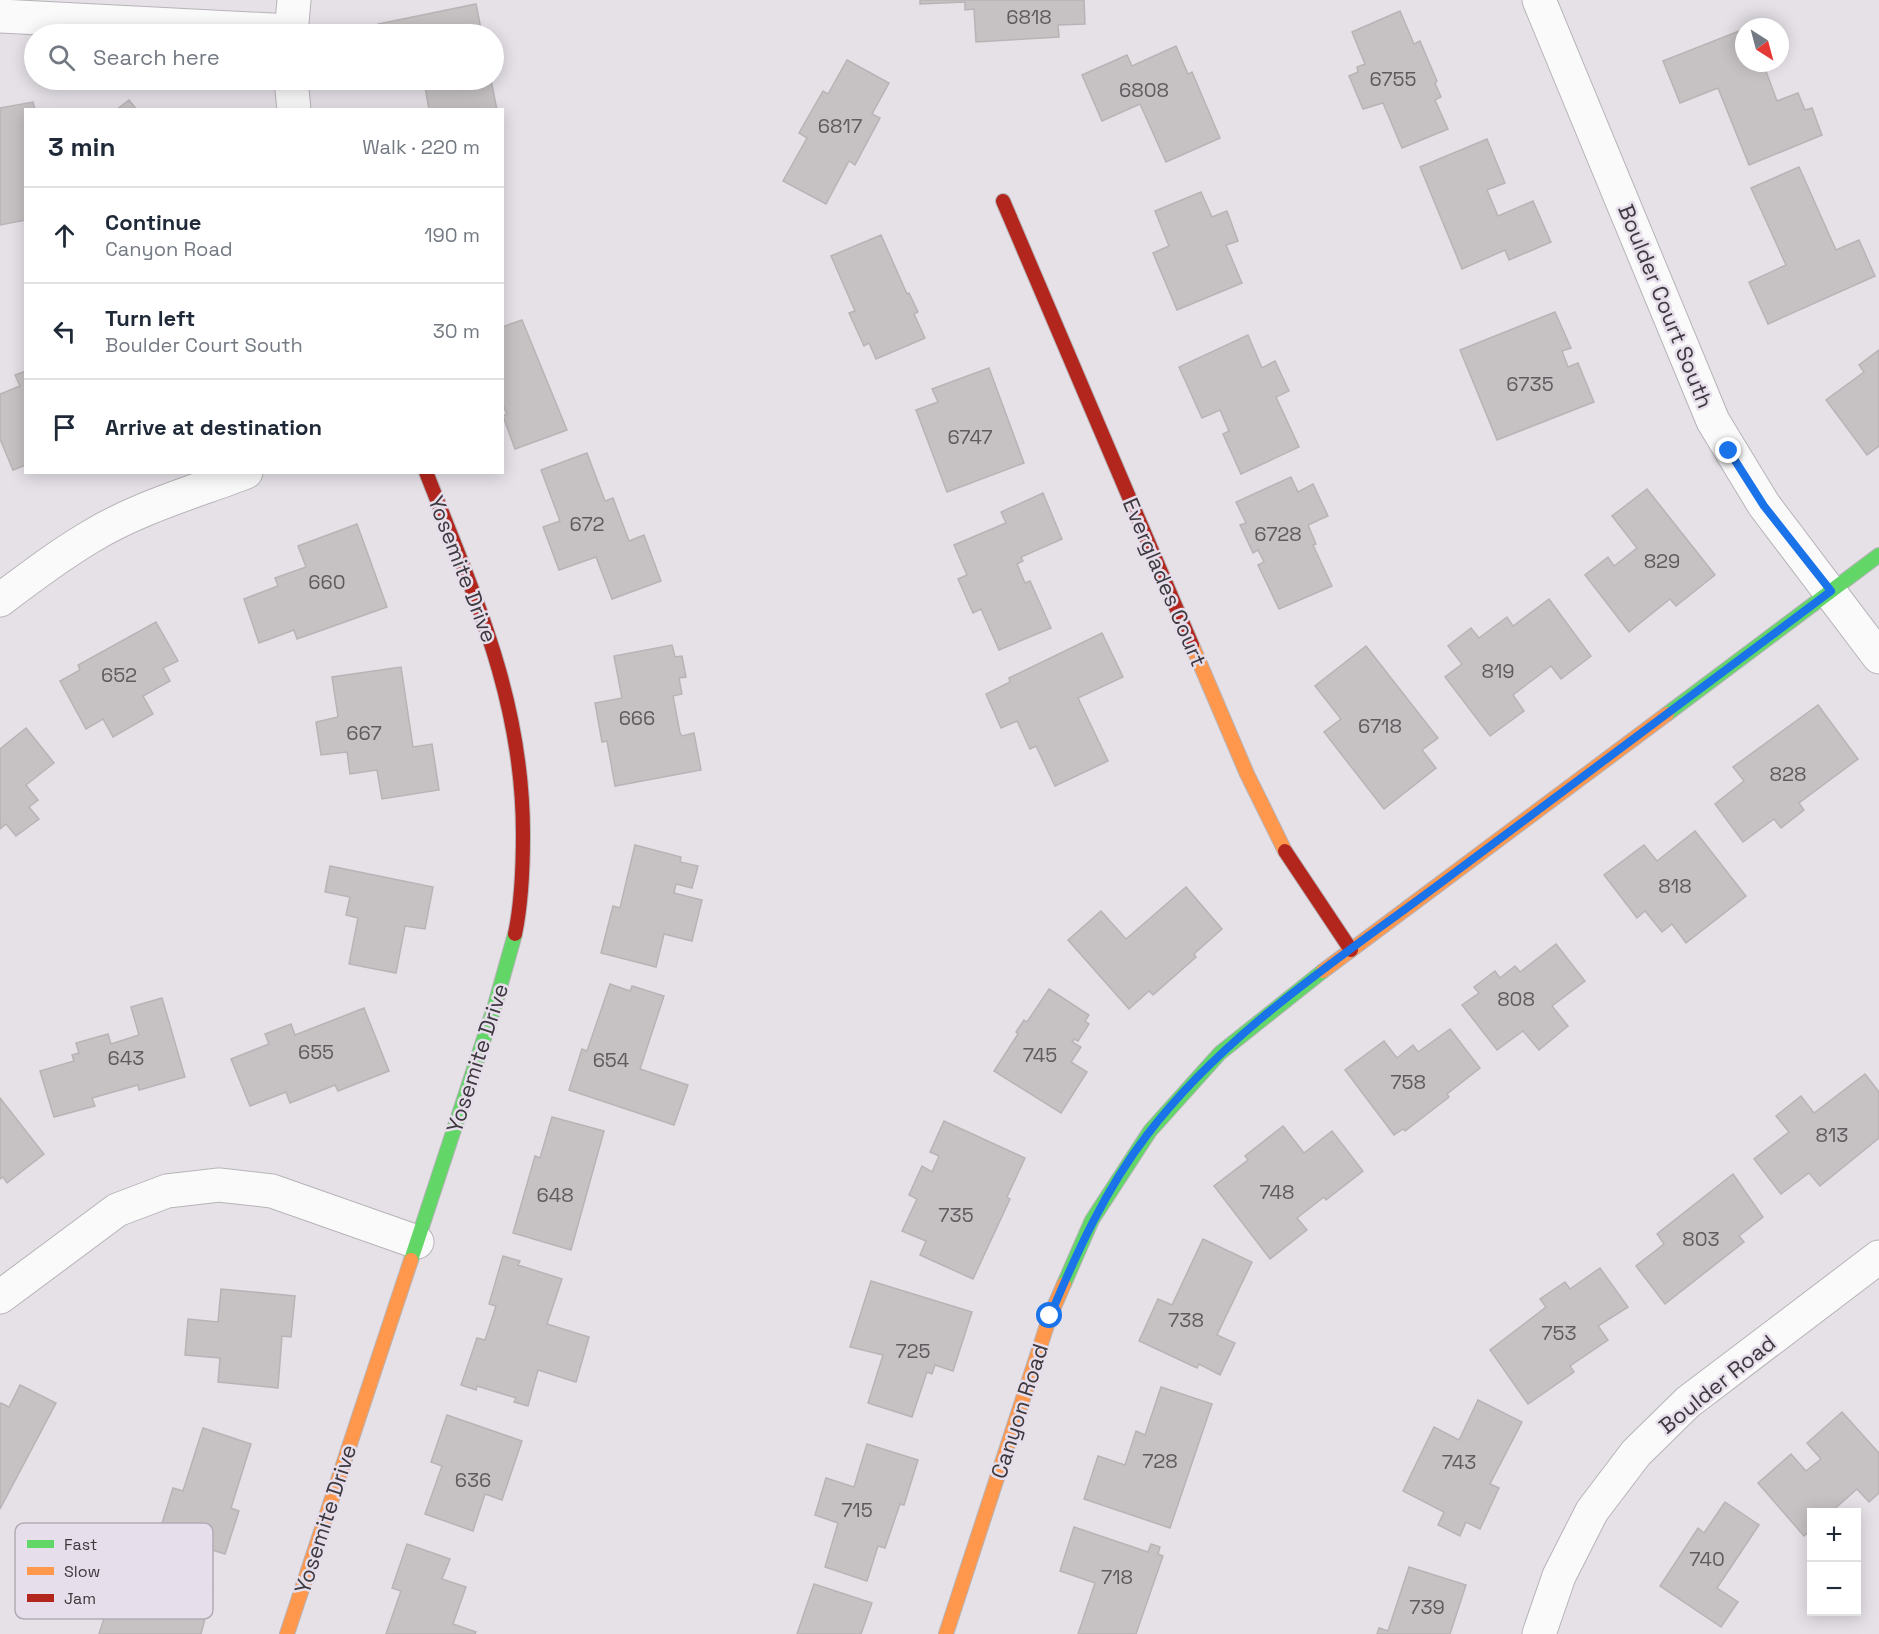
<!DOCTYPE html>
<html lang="en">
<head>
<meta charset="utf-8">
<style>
	:root { --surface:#fff; --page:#f6f6f7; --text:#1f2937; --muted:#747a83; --line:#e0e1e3 }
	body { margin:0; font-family:"Space Grotesk",sans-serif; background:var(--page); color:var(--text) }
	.controls { position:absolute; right:18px; bottom:18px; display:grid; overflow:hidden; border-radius:0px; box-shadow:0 3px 15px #0003 }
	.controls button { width:54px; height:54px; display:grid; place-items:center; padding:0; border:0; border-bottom:2px solid var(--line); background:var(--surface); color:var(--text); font:30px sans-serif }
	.compass { position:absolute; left:1735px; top:18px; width:54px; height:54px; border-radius:50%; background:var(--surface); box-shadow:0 3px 15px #0003; rotate:144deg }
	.stop { position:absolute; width:18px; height:18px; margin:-14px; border:4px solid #1a73e8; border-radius:50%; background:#fff }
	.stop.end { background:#1a73e8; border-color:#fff; box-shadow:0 2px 6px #0008 }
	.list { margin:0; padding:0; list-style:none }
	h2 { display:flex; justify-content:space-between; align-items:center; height:78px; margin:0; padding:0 24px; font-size:26px }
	h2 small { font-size:20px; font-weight:400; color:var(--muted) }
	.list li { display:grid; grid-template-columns:39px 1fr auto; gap:18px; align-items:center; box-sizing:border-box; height:96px; padding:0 24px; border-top:2px solid var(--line) }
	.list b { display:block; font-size:22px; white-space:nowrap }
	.list p { margin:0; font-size:20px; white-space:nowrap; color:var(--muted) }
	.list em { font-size:20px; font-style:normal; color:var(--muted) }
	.icon { flex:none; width:33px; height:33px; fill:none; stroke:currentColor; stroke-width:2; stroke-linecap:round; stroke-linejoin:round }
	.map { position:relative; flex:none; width:1879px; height:1634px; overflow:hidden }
	.search { position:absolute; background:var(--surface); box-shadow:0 3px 15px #0003; left:24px; top:24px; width:480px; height:66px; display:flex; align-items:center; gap:15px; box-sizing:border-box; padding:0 21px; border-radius:33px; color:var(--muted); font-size:22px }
	.panel { position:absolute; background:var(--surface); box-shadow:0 3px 15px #0003; left:24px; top:108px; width:480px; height:366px; border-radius:0px }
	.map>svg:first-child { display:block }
</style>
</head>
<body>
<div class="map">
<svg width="1879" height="1634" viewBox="0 0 1879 1634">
	<rect width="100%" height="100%" fill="#e5e1e7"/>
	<g fill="#c6c2c3" stroke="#b8b4b6" stroke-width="1.5">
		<polygon points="920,0 1084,0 1085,24 1058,25 1059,37 976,42 974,9 965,10 965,2 920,4"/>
		<polygon points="476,4 482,34 380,34 378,24"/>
		<polygon points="1400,11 1414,44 1420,41 1437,81 1435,83 1441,97 1435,100 1448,129 1402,148 1383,103 1363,109 1349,76 1358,72 1357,67 1365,64 1352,32"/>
		<polygon points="1744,29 1744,63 1763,63 1777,101 1798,93 1805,110 1812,108 1822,135 1749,165 1718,88 1680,103 1663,61"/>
		<polygon points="1176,46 1188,74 1192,72 1220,138 1166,162 1140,104 1102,121 1082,75 1127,55 1132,66"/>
		<polygon points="847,60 889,83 872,114 880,118 855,165 849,161 826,204 783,181 807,138 799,133 823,91 828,94"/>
		<polygon points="424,80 491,80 497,110 429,110"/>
		<polygon points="129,100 137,110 116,110"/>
		<polygon points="33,102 35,110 26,110 26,220 0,225 0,108"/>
		<polygon points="1487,139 1505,183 1487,190 1498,216 1533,201 1551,242 1509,260 1505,250 1462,269 1420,167"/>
		<polygon points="1799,167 1836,250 1859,240 1875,276 1768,324 1749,282 1786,265 1751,188"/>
		<polygon points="1201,192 1212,217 1227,211 1238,241 1226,245 1242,283 1177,310 1153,253 1169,246 1155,211"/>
		<polygon points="881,235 907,294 909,293 918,312 914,314 925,338 876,359 869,343 864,346 849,313 855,311 831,256"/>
		<polygon points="1555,312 1571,348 1562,351 1568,367 1578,363 1594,402 1497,440 1460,350"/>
		<polygon points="522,320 567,430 515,449 503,416 507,414 502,403 502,327"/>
		<polygon points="1248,335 1262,368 1275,361 1289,391 1276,397 1299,447 1241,474 1223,434 1229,431 1220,410 1202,418 1179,367"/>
		<polygon points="1879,350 1879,446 1867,455 1826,400 1864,372 1859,365"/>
		<polygon points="989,368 1024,463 947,492 916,410 938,402 932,389"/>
		<polygon points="26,371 26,465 13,470 0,439 0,394 20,386 15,375"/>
		<polygon points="587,453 605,501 613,498 629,541 644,535 661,581 612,599 596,557 559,570 543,527 560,521 541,470"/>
		<polygon points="1291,477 1298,492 1313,484 1328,516 1308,525 1316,544 1313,545 1332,586 1279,609 1258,565 1264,562 1258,550 1253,553 1240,525 1246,523 1236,502"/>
		<polygon points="1647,489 1715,575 1676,606 1670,599 1629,632 1585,575 1608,557 1614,566 1637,548 1612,516"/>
		<polygon points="1043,493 1062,539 1021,557 1023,561 1017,564 1025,583 1030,581 1051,628 999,650 981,609 973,613 958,579 967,575 954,545 1006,523 1001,512"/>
		<polygon points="357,524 387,607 297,639 294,630 259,643 244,599 278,586 275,578 306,567 298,546"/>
		<polygon points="1549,599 1591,656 1561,679 1551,666 1513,695 1524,711 1490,736 1445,677 1462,664 1448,646 1471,628 1479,638 1507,617 1513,626"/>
		<polygon points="156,622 178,661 163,668 170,681 143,696 153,714 113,737 103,719 86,729 60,681 80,670 78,665"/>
		<polygon points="1102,633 1123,677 1078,698 1108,761 1055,786 1036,746 1030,749 1017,721 1001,728 986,694 1010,682 1009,678"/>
		<polygon points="672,645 675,657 682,656 686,677 679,678 682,694 673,696 680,733 682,736 694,733 701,770 615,786 607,741 602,742 595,703 622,698 614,656"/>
		<polygon points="1366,646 1438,738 1422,750 1436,768 1384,809 1324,732 1341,719 1315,686"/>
		<polygon points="401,667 413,747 432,744 439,790 382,799 377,770 350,774 347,752 321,755 316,722 338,717 332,677"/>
		<polygon points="1818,705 1858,759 1799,803 1804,810 1781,828 1774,819 1743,842 1715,804 1744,781 1733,767"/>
		<polygon points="26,728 54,763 26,785 38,800 29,807 39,819 16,836 6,824 0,829 0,749"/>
		<polygon points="1695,831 1746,896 1686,943 1672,924 1662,932 1645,911 1637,918 1604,875 1644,845 1657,861"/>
		<polygon points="635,845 681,857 680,862 698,866 692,888 676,884 674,893 702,900 692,941 664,934 656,967 601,953 613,906 620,908"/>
		<polygon points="330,866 433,887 425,929 405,926 396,973 349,964 358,918 346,915 350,897 325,892"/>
		<polygon points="1186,887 1222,929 1194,954 1196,957 1153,995 1149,991 1129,1009 1068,940 1101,911 1126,939"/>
		<polygon points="1556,944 1585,981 1552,1006 1568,1026 1539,1050 1523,1031 1497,1050 1462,1005 1479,993 1474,987 1495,971 1500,978 1515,966 1520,972"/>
		<polygon points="610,984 630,991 632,986 664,996 640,1069 688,1085 674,1125 569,1090 582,1049 587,1051"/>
		<polygon points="1049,989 1089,1015 1085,1021 1089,1024 1078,1041 1074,1039 1072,1042 1081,1047 1071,1062 1087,1072 1061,1113 994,1071 1018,1034 1016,1032 1024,1020 1027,1022"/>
		<polygon points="162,998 185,1077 139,1090 138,1085 92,1098 95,1106 54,1117 40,1071 74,1061 72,1055 79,1053 76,1043 108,1034 111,1044 139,1035 131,1007"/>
		<polygon points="364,1008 389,1071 338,1091 335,1085 290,1103 286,1092 250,1106 231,1059 269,1044 265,1034 291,1024 295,1035"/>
		<polygon points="1450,1029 1480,1068 1447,1094 1449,1097 1405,1131 1403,1129 1394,1135 1345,1070 1384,1041 1397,1058 1413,1045 1418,1052"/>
		<polygon points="1865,1074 1879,1092 1879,1138 1820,1186 1809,1173 1781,1194 1754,1159 1789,1132 1776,1116 1801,1096 1814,1113"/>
		<polygon points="0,1098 44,1154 7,1183 3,1177 0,1179"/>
		<polygon points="552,1117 604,1131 571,1250 513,1233 535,1156 540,1158"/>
		<polygon points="944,1121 1025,1158 1007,1197 1010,1199 973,1279 920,1255 926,1241 902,1231 917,1199 909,1195 922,1166 932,1172 939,1156 930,1152"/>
		<polygon points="1283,1126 1304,1153 1332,1131 1363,1171 1326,1200 1324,1197 1297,1218 1307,1230 1270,1259 1214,1186 1248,1160 1245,1156"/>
		<polygon points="1733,1174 1763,1217 1739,1236 1744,1242 1665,1304 1636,1266 1664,1244 1657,1234"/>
		<polygon points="1203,1239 1252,1262 1217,1335 1235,1343 1220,1375 1199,1364 1197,1368 1139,1341 1158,1299 1172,1305"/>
		<polygon points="503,1256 520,1261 518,1265 562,1279 547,1324 589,1337 576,1382 538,1370 528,1406 514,1402 516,1398 477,1386 476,1390 461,1385 477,1338 485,1340 496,1306 489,1304"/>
		<polygon points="1600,1268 1628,1307 1598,1326 1608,1340 1570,1366 1574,1372 1528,1404 1490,1350 1546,1307 1540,1299 1565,1282 1570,1289"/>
		<polygon points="871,1281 972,1312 953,1371 935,1365 932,1374 927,1372 912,1417 868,1403 883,1355 850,1347"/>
		<polygon points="221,1289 295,1296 291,1337 282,1336 278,1388 218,1382 220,1358 185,1355 188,1319 218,1322"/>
		<polygon points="20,1385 56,1403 0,1509 0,1405 1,1403 9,1407"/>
		<polygon points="1161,1387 1212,1404 1170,1528 1084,1499 1098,1456 1125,1465 1136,1431 1145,1435"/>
		<polygon points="1478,1400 1522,1422 1490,1484 1499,1488 1480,1529 1466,1522 1460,1536 1438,1525 1444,1512 1403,1491 1434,1427 1459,1440"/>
		<polygon points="1842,1412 1879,1453 1879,1493 1869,1502 1857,1489 1831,1512 1812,1512 1812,1529 1804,1536 1758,1483 1791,1454 1806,1471 1821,1459 1807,1443"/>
		<polygon points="447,1415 522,1441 502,1500 485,1494 473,1531 425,1514 442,1466 431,1462"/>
		<polygon points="203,1428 251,1444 231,1508 239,1511 225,1554 159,1533 173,1488 183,1491"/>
		<polygon points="867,1444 918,1460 904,1505 900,1504 885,1548 878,1546 867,1581 825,1567 838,1523 815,1515 826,1478 854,1487"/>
		<polygon points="1725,1502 1759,1525 1717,1588 1738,1602 1721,1627 1660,1586 1698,1528 1704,1533"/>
		<polygon points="1074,1527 1148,1552 1151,1544 1160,1547 1158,1554 1163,1556 1136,1634 1078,1634 1095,1583 1060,1571"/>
		<polygon points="407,1544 450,1559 442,1579 466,1587 453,1624 476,1632 475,1634 386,1634 401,1591 392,1588"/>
		<polygon points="1409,1567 1466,1585 1450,1634 1377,1634 1379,1628 1388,1631"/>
		<polygon points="158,1569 213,1587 201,1634 99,1634 109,1603 143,1614"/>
		<polygon points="814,1584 872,1603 861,1634 797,1634"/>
	</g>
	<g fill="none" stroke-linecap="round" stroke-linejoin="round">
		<defs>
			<g id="street">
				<polyline points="1539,0 1713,421 1764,505 1879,657"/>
				<polyline points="0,16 291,31"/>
				<polyline points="291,34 294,0"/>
				<polyline points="291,80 294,110"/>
				<path d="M0,600C29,578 58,556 90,537C137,508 194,492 246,472"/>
				<polyline points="0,1297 117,1210 167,1191 219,1185 272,1191 417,1242"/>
				<polyline points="1539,1634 1559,1576 1592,1511 1636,1453 1688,1402 1879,1257"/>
			</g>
			<g id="fast">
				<polyline points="1667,714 1879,555"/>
				<polyline points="411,1260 495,1005 515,934"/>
				<polyline points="1064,1284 1092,1220 1150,1131 1220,1053 1323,971"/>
			</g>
			<g id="slow">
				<polyline points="1192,645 1247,774 1285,851"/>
				<polyline points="1323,971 1667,714"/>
				<polyline points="287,1634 411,1260"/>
				<polyline points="946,1634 1050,1316 1064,1284"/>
			</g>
			<g id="jam">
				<polyline points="1003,201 1192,645"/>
				<path d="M426,472C474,595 523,699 523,834C523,867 522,901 515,934"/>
				<polyline points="1285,851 1351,950"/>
			</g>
		</defs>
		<use href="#street" stroke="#b7b4b8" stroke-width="35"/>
		<use href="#fast" stroke="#b7b4b8" stroke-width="16"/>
		<use href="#slow" stroke="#b7b4b8" stroke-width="16"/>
		<use href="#jam" stroke="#b7b4b8" stroke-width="16"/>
		<use href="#street" stroke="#fbfafb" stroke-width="33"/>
		<use href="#fast" stroke="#63d668" stroke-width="14"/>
		<use href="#slow" stroke="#ff974d" stroke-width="14"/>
		<use href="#jam" stroke="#b3261e" stroke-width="14"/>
	</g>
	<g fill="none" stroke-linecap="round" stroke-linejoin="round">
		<path stroke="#1a73e8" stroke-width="8" d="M1050,1316C1077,1252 1105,1190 1147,1135C1224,1034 1333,963 1434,888C1566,789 1699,690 1831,591L1764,506L1729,451"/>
	</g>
	<g text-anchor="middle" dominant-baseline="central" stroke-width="5" stroke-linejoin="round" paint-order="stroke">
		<g font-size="20" fill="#5f5b5f">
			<text x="1029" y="17">6818</text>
			<text x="1393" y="79">6755</text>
			<text x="1144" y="90">6808</text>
			<text x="840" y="126">6817</text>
			<text x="1530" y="384">6735</text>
			<text x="970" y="437">6747</text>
			<text x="587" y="524">672</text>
			<text x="1278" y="534">6728</text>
			<text x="1662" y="561">829</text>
			<text x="327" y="582">660</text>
			<text x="1498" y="671">819</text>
			<text x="119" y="675">652</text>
			<text x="637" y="718">666</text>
			<text x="1380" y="726">6718</text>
			<text x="364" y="733">667</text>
			<text x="1788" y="774">828</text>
			<text x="1675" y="886">818</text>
			<text x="1516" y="999">808</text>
			<text x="316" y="1052">655</text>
			<text x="1040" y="1055">745</text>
			<text x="126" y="1058">643</text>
			<text x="611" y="1060">654</text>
			<text x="1408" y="1082">758</text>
			<text x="1832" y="1135">813</text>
			<text x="1277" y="1192">748</text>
			<text x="555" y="1195">648</text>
			<text x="956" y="1215">735</text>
			<text x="1701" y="1239">803</text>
			<text x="1186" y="1320">738</text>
			<text x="1559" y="1333">753</text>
			<text x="913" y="1351">725</text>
			<text x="1160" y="1461">728</text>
			<text x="1459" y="1462">743</text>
			<text x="473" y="1480">636</text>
			<text x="857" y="1510">715</text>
			<text x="1707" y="1559">740</text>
			<text x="1117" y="1577">718</text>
			<text x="1427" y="1607">739</text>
		</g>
		<g font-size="22" fill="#3d393e" stroke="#e6deea">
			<text transform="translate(1666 306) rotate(68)">Boulder Court South</text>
			<text transform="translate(463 569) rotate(69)">Yosemite Drive</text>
			<text transform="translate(1165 582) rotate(67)">Everglades Court</text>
			<text transform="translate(477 1058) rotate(-72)">Yosemite Drive</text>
			<text transform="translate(1717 1384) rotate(-39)">Boulder Road</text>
			<text transform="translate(1019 1411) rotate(-72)">Canyon Road</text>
			<text transform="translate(325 1519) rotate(-72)">Yosemite Drive</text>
		</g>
	</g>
	<rect x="15" y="1523" width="198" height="96" rx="9" fill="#e6deea" stroke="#b3acb6" stroke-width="1.5"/>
	<rect x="27" y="1540" width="27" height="8" fill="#63d668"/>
	<rect x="27" y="1567" width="27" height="8" fill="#ff974d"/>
	<rect x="27" y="1594" width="27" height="8" fill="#b3261e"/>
	<g font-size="16" fill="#3d393e">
		<text x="64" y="1550">Fast</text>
		<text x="64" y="1577">Slow</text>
		<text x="64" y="1604">Jam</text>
	</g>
</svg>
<div class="controls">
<button>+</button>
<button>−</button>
</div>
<svg class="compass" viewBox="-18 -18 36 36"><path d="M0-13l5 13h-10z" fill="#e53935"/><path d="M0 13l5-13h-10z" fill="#747a83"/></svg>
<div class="stop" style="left:1050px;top:1316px"></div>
<div class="stop end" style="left:1729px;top:451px"></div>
<div class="search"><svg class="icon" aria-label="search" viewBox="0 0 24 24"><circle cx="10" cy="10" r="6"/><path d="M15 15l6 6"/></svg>Search here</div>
<section class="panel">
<h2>3 min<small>Walk · 220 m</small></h2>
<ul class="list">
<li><svg class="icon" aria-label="ahead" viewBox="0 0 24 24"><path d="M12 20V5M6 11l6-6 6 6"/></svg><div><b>Continue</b><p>Canyon Road</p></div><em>190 m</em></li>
<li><svg class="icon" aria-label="left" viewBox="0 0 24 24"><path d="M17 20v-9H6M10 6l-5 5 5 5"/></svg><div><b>Turn left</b><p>Boulder Court South</p></div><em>30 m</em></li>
<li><svg class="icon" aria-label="arrive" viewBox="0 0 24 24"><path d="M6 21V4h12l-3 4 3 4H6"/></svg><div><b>Arrive at destination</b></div></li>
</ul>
</section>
</div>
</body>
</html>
